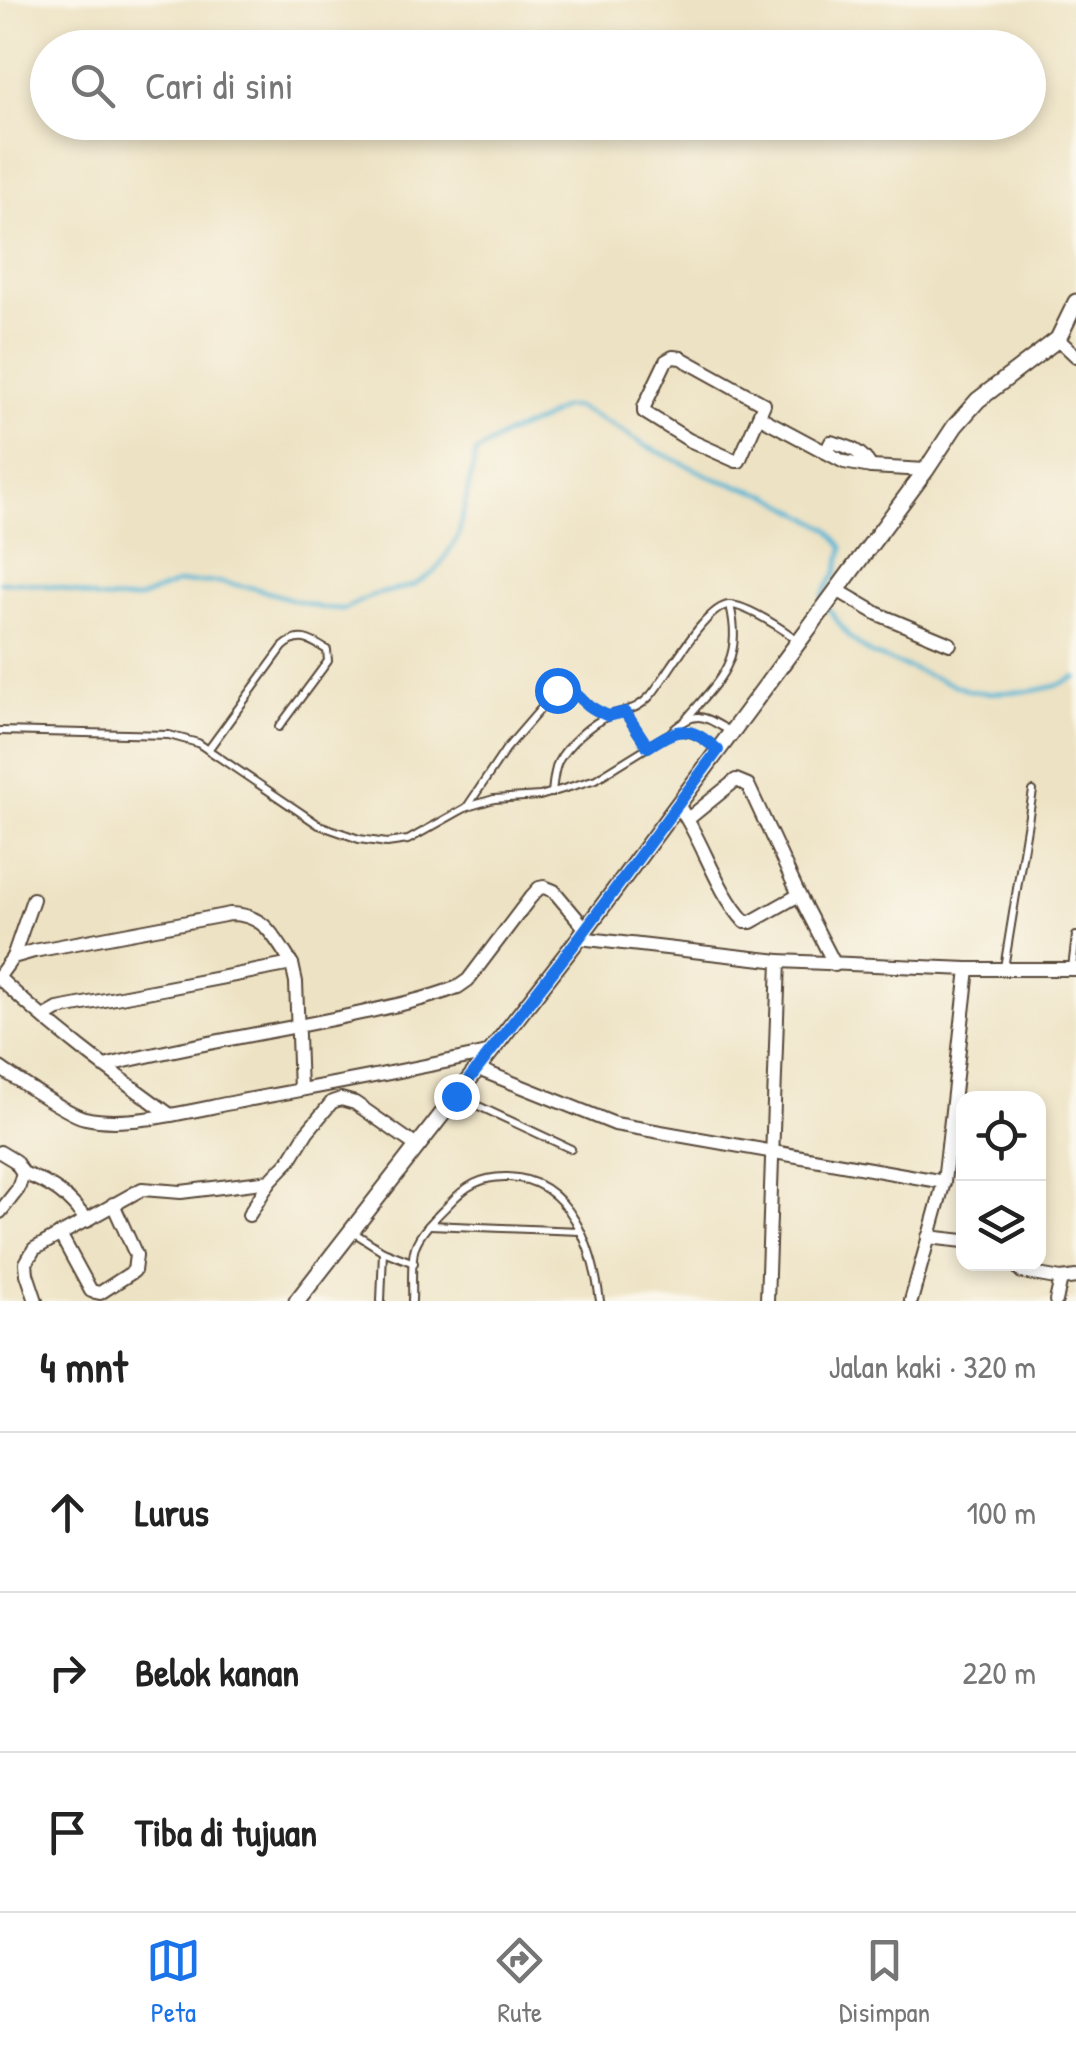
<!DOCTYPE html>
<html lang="id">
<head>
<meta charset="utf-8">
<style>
	:root { --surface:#fff; --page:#f6f6f6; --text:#222; --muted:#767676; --line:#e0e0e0; --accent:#1a73e8 }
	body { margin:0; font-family:"Patrick Hand",sans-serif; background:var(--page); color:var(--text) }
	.controls { position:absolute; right:30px; bottom:30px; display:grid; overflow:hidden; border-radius:20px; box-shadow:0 5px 15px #0003 }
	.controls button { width:90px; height:90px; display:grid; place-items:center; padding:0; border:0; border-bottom:2px solid var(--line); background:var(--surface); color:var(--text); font:50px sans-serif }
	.stop { position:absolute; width:30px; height:30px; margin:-22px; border:8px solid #1a73e8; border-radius:50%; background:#fff }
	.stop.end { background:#1a73e8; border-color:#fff; box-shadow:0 2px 10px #0008 }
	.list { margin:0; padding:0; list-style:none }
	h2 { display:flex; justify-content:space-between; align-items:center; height:130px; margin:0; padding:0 40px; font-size:42px }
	h2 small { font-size:32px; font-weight:400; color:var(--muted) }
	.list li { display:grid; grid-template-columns:65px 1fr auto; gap:30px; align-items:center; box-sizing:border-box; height:160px; padding:0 40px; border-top:2px solid var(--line) }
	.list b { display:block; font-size:38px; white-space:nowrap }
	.list em { font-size:32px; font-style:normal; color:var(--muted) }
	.icon { flex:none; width:55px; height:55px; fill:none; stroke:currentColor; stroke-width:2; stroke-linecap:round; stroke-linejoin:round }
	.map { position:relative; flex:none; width:1076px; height:1301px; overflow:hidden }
	.search { position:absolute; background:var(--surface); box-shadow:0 5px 15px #0003; left:30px; right:30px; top:30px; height:110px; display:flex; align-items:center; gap:25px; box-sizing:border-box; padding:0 35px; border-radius:55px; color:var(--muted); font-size:38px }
	.sheet { height:610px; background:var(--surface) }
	nav { display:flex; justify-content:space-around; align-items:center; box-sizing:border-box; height:140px; border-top:2px solid var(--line); background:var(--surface); font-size:28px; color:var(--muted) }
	nav a { display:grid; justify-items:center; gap:5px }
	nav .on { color:var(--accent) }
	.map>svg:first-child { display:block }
</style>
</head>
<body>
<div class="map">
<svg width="1076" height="1301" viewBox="0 0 1076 1301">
	<rect width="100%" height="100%" fill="#fbf7ec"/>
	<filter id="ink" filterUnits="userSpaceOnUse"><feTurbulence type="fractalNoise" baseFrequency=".01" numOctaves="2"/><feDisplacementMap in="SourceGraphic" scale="20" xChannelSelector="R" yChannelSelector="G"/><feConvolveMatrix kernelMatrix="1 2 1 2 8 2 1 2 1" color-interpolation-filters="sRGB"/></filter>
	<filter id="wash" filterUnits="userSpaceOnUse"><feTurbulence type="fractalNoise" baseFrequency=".0048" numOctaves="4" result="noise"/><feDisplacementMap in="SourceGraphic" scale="40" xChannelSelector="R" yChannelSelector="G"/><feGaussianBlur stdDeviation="2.25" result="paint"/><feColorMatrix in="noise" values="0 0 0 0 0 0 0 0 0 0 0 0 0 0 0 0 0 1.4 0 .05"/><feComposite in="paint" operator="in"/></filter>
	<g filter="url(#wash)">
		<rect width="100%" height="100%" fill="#ede2c3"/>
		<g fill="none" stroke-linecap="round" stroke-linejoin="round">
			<g stroke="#57b5d5" stroke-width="4">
				<polyline points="0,582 20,582 58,587 99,599 125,600 138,599 177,583 218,582 254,588 321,608 344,609 373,595 412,586 435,572 458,537 476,453 506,434 540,421 563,407 576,407 610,424 644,445 716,479 771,496 829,529 843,548 837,571 822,596 824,600"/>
				<polyline points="828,608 849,637 869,653 970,691 989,693 1032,691 1056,686 1076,677"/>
			</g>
		</g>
	</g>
	<g filter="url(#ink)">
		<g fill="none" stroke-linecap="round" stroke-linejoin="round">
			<defs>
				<g id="service">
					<polyline points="625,712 648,747"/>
					<path d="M686,719C720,679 744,661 730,605"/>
					<path d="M0,731L169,735L198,743L319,825L359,839L387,843L408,840L467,807L494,799L540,796L596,779L672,732C693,730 702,737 718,750"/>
					<path d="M672,731C697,708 705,717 731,732"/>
					<path d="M208,750L283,647C299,632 311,640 327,650L328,661L279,727"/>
					<path d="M552,793C553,783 554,771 558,762C567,745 591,723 609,716C627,709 636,711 650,696C667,677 706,604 730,605C746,605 785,630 798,641"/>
					<path d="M467,807L506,749L557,690C572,687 575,694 586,703C592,709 600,712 608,716"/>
					<polyline points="1004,968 1033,791"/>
					<polyline points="1072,968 1076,936"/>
					<polyline points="457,1096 571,1149"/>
					<polyline points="430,1225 580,1231"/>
					<polyline points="353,1232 383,1251 414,1263"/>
					<polyline points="381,1301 383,1251"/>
					<path d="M412,1301C413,1285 410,1263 415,1247C420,1232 437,1216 448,1205C465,1186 482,1176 508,1177C571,1179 593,1249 600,1301"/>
				</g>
				<g id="minor">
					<polyline points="1058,339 1076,356"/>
					<polygon points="673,357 681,358 764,404 739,461 736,461 689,440 644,412 644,407 666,361"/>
					<polyline points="760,417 844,462 871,467 926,470"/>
					<path d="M826,452L831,442C848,446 862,451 871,467"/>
					<polyline points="837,590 878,614 950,644"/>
					<path d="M678,805C704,842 715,889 745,922H751L799,895L835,965"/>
					<polyline points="688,819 736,780 748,785 799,895"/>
					<polyline points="579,938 779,961 767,1301"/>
					<polyline points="13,957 33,899"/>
					<polyline points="779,961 968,969 944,1182"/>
					<polyline points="968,969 1076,969"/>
					<path d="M0,975L13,957L34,951L230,914C265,914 274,937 292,964"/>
					<path d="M0,979C52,1028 111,1072 169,1114"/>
					<polyline points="44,1017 58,1009 292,964 296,982 300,1090"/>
					<path d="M105,1066C190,1044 276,1032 361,1013C394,1006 427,999 458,987L468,980L530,898L539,888L544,887L554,891L585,928"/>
					<path d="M0,1068C18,1080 67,1114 85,1118C128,1128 193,1110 236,1102C321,1086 407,1071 491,1052"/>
					<polyline points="478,1069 615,1124 944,1182 911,1301"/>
					<polyline points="0,1152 15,1161 23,1173 18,1189 0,1212"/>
					<path d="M23,1173C53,1185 68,1195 87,1221"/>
					<polyline points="249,1215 270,1181"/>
					<polyline points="60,1234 91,1291 100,1293 134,1271 136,1255 113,1204"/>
					<polyline points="928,1237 964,1241"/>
					<polyline points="1019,1264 1019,1269 1022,1272 1061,1279 1076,1277"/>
					<polyline points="36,1301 27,1274 26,1263 34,1249 142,1189 181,1192 270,1181 289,1161 307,1132 332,1102 341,1099 355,1103 418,1147"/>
					<polyline points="1056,1301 1061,1279"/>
				</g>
				<polyline id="tertiary" points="297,1301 579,938 926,470 955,426 978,400 1058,339 1076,302"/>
			</defs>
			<use href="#service" stroke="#564637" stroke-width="10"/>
			<use href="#minor" stroke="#564637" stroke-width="16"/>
			<use href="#tertiary" stroke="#564637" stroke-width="19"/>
			<use href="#service" stroke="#fff" stroke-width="6"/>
			<use href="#minor" stroke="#fff" stroke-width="12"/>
			<use href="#tertiary" stroke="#fff" stroke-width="15"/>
		</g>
	</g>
	<g fill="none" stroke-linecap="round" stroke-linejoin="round" filter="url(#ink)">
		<path stroke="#1a73e8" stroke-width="12" d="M456,1096L579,938L718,750C688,725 681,726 648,747L625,712L608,716C600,712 592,709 586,703C575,694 572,687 557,690"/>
	</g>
</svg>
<div class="controls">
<button><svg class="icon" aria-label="locate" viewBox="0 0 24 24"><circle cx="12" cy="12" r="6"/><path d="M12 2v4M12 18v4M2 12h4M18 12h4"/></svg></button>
<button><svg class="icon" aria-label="layers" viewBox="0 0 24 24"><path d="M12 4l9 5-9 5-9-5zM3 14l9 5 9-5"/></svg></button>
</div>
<div class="stop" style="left:557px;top:690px"></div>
<div class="stop end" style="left:456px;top:1096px"></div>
<div class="search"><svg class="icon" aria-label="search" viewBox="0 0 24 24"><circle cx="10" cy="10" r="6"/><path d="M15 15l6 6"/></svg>Cari di sini</div>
</div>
<section class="sheet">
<h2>4 mnt<small>Jalan kaki · 320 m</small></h2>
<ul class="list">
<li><svg class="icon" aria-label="ahead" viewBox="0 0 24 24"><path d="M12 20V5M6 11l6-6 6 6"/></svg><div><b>Lurus</b></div><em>100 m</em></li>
<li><svg class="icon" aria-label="right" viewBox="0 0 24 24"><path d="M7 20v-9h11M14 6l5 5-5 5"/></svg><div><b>Belok kanan</b></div><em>220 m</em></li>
<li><svg class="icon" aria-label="arrive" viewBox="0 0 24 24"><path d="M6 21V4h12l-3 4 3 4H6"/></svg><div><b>Tiba di tujuan</b></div></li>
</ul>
</section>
<nav>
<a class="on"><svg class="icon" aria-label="map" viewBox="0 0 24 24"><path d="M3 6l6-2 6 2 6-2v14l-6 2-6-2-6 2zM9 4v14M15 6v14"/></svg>Peta</a>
<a><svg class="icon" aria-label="directions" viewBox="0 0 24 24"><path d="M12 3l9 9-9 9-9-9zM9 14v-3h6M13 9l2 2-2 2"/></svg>Rute</a>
<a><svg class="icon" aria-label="saved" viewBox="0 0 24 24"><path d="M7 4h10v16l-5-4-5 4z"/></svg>Disimpan</a>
</nav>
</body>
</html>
